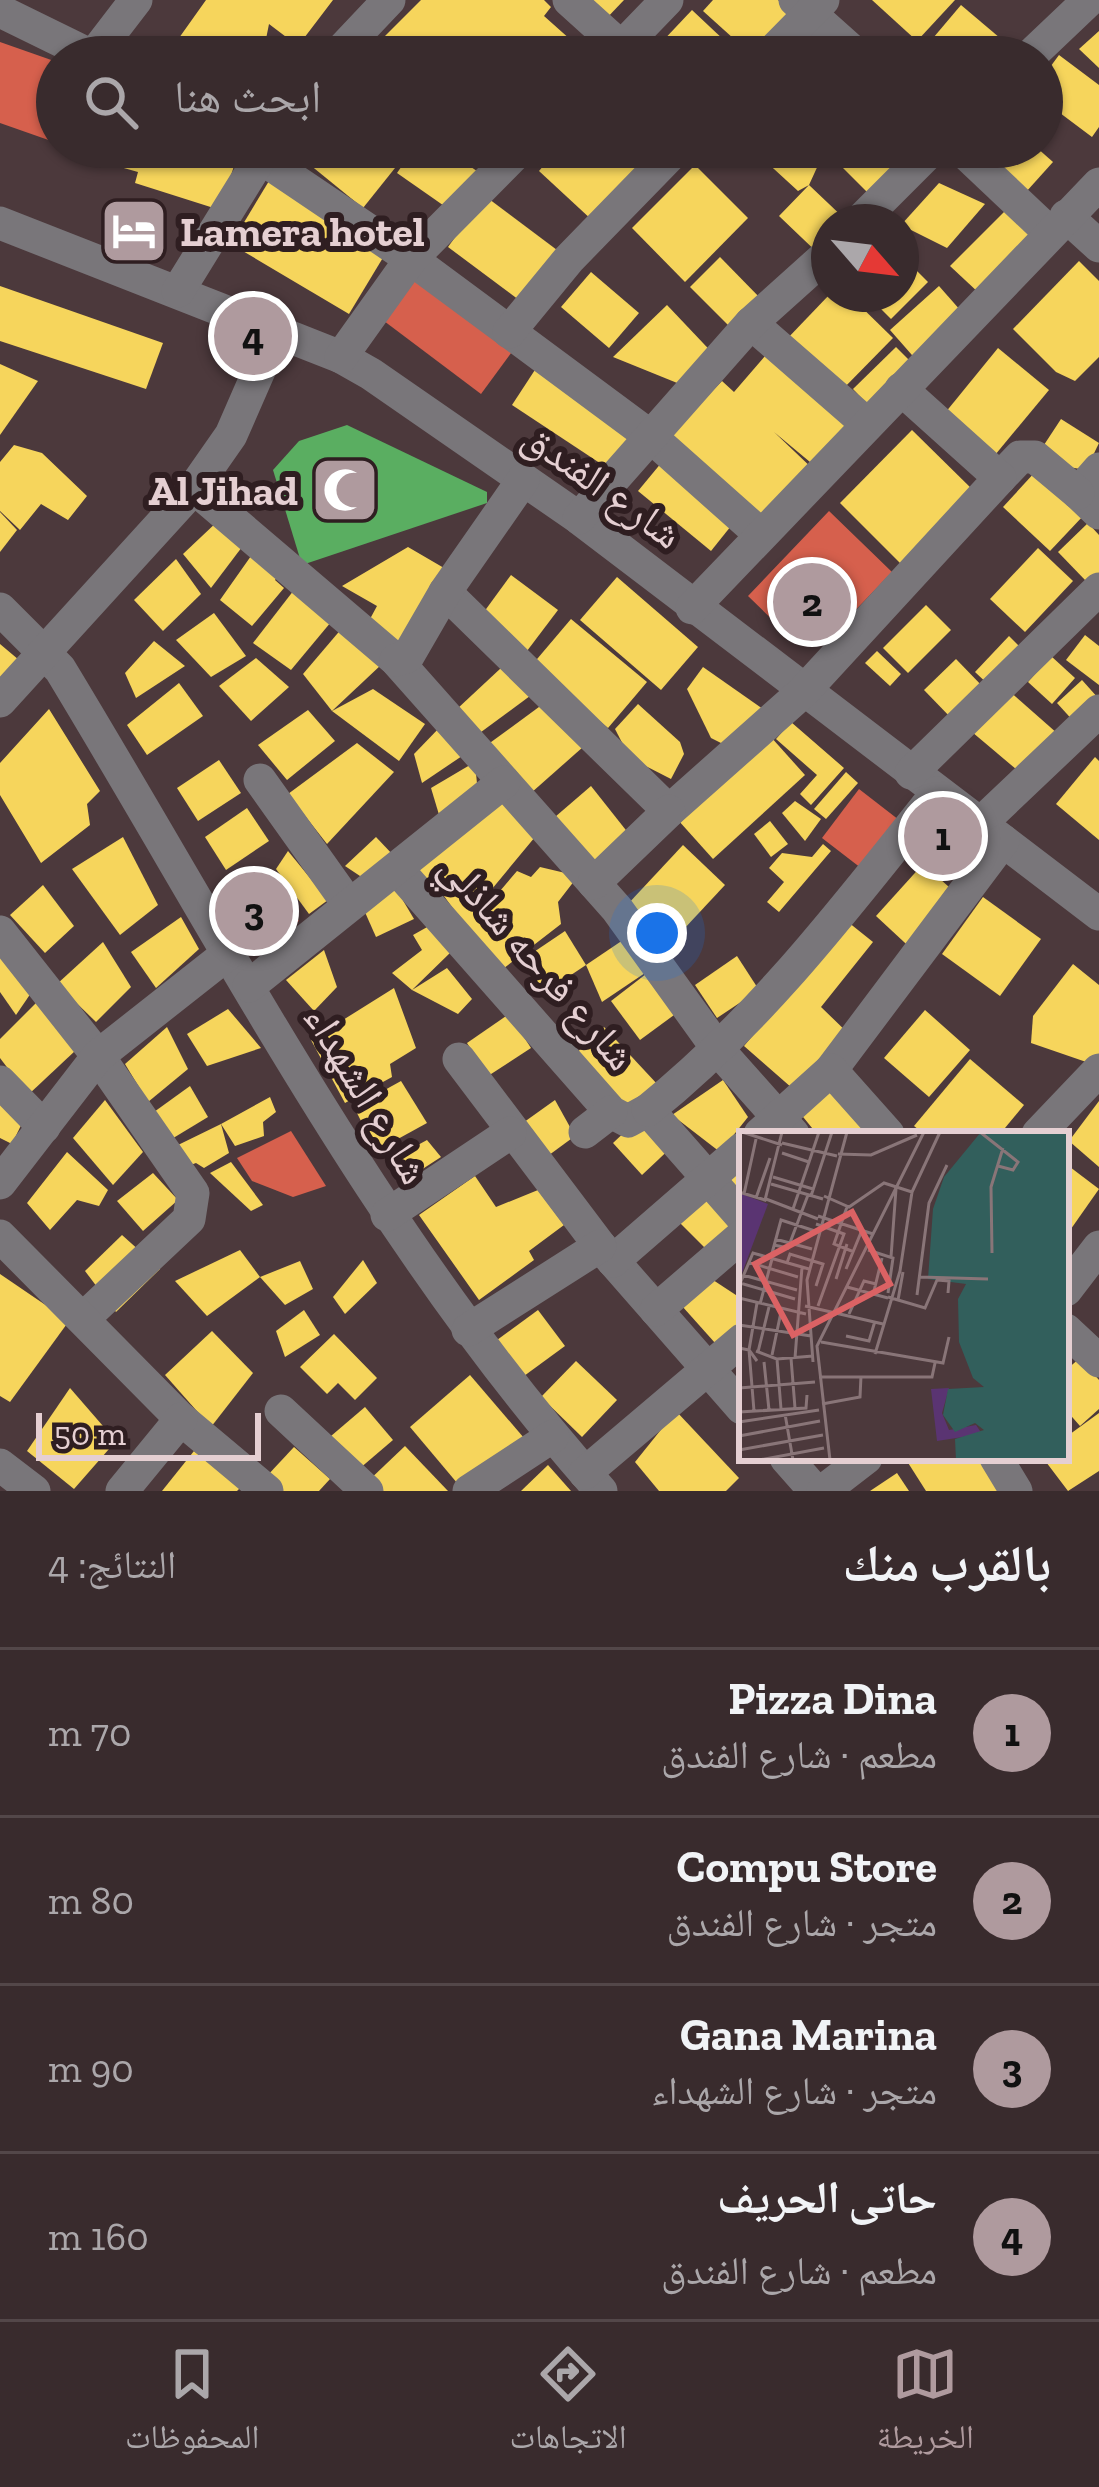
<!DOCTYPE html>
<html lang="ar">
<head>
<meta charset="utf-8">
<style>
	:root { --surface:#392b2d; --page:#443739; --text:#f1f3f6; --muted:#aba7aa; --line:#534749; --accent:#af9a9e }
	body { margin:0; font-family:"Zilla Slab","Noto Naskh Arabic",serif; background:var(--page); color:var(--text); direction:rtl }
	.compass { position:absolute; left:811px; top:204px; width:108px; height:108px; border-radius:50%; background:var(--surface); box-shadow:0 3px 9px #0004; rotate:118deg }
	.scale { position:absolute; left:36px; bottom:30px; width:225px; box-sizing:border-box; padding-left:12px; border:6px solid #e5cfd2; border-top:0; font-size:33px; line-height:42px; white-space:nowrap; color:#e5cfd2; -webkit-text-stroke:9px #2f1e21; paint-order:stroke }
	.you { position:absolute; left:657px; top:933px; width:42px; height:42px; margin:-30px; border:9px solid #fff; border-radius:50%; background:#1a73e8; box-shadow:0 0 0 18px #1a73e833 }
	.badge { display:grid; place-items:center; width:78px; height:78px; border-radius:50%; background:var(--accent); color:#111; font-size:39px; font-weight:700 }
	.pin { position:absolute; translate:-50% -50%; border:6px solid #fff; box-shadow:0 3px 12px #0006 }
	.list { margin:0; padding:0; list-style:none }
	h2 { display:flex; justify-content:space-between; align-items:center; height:156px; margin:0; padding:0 48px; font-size:51px }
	h2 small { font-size:39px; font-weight:400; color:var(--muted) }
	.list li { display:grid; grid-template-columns:78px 1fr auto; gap:36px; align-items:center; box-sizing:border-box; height:168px; padding:0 48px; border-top:3px solid var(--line) }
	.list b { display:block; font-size:45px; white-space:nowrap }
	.list p { margin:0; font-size:39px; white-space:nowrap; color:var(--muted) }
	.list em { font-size:39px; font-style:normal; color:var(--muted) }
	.icon { flex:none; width:66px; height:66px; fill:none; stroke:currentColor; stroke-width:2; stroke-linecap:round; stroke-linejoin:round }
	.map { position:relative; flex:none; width:1099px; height:1491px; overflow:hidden; direction:ltr }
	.search { position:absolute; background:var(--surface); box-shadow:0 3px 9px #0004; left:36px; right:36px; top:36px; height:132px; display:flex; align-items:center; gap:30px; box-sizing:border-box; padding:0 42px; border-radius:66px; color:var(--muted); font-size:45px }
	.sheet { height:828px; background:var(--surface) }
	nav { display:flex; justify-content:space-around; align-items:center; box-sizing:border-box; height:168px; border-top:3px solid var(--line); background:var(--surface); font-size:33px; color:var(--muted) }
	nav a { display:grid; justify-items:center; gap:6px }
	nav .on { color:var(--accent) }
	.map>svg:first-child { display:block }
</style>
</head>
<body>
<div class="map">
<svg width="1099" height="1491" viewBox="0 0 1099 1491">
	<rect width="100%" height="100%" fill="#4c393c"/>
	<g fill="#f6d55c">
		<polygon points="206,0 333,0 298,46 269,24 266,39 250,57 190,57 174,45"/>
		<polygon points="421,0 544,0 551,7 544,16 590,57 364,57"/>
		<polygon points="582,0 624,0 604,21"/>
		<polygon points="713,0 778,0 793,14 754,57 703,11"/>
		<polygon points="872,0 955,0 917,41"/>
		<polygon points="961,5 1013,49 1007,57 944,57 928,44"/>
		<polygon points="692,10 742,57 669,57 658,46"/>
		<polygon points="813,31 842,57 790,57"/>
		<polygon points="1099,31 1099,68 1079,49"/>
		<polygon points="266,39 291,57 254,57"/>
		<polygon points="1059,55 1099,85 1099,127 1092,137 1060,113 1042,132 1042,78"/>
		<polygon points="111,147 240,147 220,210 135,183 138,172 106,163"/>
		<polygon points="315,147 369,147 395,168 363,208 304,160"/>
		<polygon points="415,147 442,147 487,178 460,217 397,173"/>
		<polygon points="465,147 522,147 493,176"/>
		<polygon points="559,147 662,147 593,221 539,171"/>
		<polygon points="750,147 894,147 914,167 870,195 825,150 809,185 848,222 829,222 829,253 824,259 779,216 809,185 798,191"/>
		<polygon points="998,147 1036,147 1053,162 1026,192 988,158"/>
		<polygon points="695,165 748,218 685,282 632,228"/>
		<polygon points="272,176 390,246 349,314 231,244"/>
		<polygon points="939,183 985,204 947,248 901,225"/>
		<polygon points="485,196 569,259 531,309 448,247"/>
		<polygon points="1010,206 1039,235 980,294 950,266"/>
		<polygon points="901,255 928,282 891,319 866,294 901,294"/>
		<polygon points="720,257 768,306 731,328 690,287"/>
		<polygon points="1079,261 1099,281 1099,357 1075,381 1056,372 1013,329"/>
		<polygon points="591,272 639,313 609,348 561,307"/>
		<polygon points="0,286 163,343 146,389 0,341"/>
		<polygon points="939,286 975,327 926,371 890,330"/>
		<polygon points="830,294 848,294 893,338 839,393 785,341"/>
		<polygon points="667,305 721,362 692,389 613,357"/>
		<polygon points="896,347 917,368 873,410 853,389"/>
		<polygon points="998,348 1049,390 995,455 945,413"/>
		<polygon points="771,349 855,422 816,467 774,432 815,471 759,530 666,439 722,381 734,392"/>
		<polygon points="546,353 665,431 630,483 512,405"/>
		<polygon points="0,364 38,381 0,435"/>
		<polygon points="1061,419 1099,443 1086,470 1063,466 1040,451"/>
		<polygon points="912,430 977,494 905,568 840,503"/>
		<polygon points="14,445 42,453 87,496 68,520 41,504 20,530 0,511 0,462"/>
		<polygon points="667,456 739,516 711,551 638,491"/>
		<polygon points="1036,471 1084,515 1050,551 1003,507"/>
		<polygon points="0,512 17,530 0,552"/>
		<polygon points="219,520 242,547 211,588 183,554"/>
		<polygon points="1088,523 1099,535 1099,585 1086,581 1058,552"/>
		<polygon points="408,547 456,575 408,656 364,630 377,606 342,586"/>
		<polygon points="1038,548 1073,581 1025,632 990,599"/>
		<polygon points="251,556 280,572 275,580 284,588 252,626 220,600"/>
		<polygon points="176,559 201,594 163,631 134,600"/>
		<polygon points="511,575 558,610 527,651 481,616"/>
		<polygon points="617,577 698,647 661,690 580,620"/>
		<polygon points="294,590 331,622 291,670 253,643"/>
		<polygon points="926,605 951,630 908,673 883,648"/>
		<polygon points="214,613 246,656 211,677 176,640"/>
		<polygon points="571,619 647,682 608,728 532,665"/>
		<polygon points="343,627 382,664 332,711 303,674"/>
		<polygon points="1085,635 1099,646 1099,685 1066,660"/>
		<polygon points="1009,636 1026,653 992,688 975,672"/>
		<polygon points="154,641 185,666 136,698 125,673"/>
		<polygon points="0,644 19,660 0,681"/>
		<polygon points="877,651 901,674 890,686 865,663"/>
		<polygon points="1051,656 1075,678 1052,704 1028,682"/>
		<polygon points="256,658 289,687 251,721 219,686"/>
		<polygon points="956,659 986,690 954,721 924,690"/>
		<polygon points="703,667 770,714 743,754 711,738 687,689"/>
		<polygon points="501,668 534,693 477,735 457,709"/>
		<polygon points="1082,680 1099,699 1076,724 1057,703"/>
		<polygon points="179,683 203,716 147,755 127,725"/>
		<polygon points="373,689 425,724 399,761 332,711"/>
		<polygon points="1008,690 1058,734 1023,775 972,732"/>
		<polygon points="543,704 583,747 531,793 487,745"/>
		<polygon points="638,704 680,742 684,754 671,779 630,758 615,729"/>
		<polygon points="49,709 100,791 87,804 90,825 41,863 0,795 0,763"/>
		<polygon points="308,710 335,741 287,780 258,745"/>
		<polygon points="791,722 844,768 811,805 800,794 817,775 776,739"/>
		<polygon points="442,725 465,754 422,783 414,754"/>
		<polygon points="770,736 805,775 713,859 678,820"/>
		<polygon points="357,743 394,772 327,844 288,794"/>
		<polygon points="1095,757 1099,761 1099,840 1056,804"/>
		<polygon points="219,760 241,793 198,821 177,788"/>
		<polygon points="475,762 477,784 440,818 431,788"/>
		<polygon points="846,772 858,783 826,819 814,809"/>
		<polygon points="591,786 629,834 593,868 555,817"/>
		<polygon points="505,799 535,837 482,901 454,875 428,894 410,872"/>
		<polygon points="795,801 821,819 805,841 782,813"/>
		<polygon points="247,808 269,841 226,870 205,837"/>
		<polygon points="770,821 788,844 771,857 754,834"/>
		<polygon points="123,837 158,905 120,935 72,869"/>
		<polygon points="376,837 394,856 366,880 345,866"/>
		<polygon points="823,844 831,851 779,912 767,902 784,882 769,868 782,853 812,857"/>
		<polygon points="683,845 725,885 669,945 627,905"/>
		<polygon points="288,851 328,900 309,914 276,869"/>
		<polygon points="923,864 966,902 918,955 876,916"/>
		<polygon points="540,867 578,876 558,902 561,924 499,972 444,896 454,888 483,911 517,871 531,877"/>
		<polygon points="43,885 74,926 45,953 10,915"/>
		<polygon points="395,887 414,919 376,937 364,910"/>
		<polygon points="983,897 1041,939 1000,996 942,954"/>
		<polygon points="181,917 199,949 156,988 131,952"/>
		<polygon points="848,922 873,942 821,1007 851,1036 800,1095 744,1046"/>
		<polygon points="429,926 452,951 412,990 447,968 472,999 458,1014 412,990 392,973 422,950 413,935"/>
		<polygon points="565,931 586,965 544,993 522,960"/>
		<polygon points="623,940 645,973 602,1002 586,965"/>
		<polygon points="103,942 131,987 96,1022 57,984"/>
		<polygon points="324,950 337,987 314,1011 286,980"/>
		<polygon points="0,956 31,993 16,1015 0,992"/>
		<polygon points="737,956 759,990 717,1018 695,985"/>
		<polygon points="659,964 689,1004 640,1040 611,1001"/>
		<polygon points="1073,964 1099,985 1099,1056 1092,1064 1031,1043 1033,1016"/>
		<polygon points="394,988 416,1048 390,1064 392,1077 345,1103 311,1040"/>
		<polygon points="37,1002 76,1050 28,1095 0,1058 0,1039"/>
		<polygon points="228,1009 261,1048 207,1066 187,1034"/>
		<polygon points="925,1010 970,1050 929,1097 884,1058"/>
		<polygon points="509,1014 531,1048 488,1076 467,1043"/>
		<polygon points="167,1027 188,1069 148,1102 125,1064"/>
		<polygon points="604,1027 658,1085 624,1117 570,1059"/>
		<polygon points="970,1059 1024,1105 1000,1134 924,1134 914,1126"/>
		<polygon points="842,1078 885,1134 817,1134 799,1112"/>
		<polygon points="723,1080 748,1117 720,1152 672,1115"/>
		<polygon points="401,1081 427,1123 376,1151 354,1107"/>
		<polygon points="190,1086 208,1117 170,1140 154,1112"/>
		<polygon points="270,1097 276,1112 263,1122 264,1136 235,1146 221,1124"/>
		<polygon points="105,1100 143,1152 113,1185 73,1138"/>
		<polygon points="555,1100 575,1136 545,1158 520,1125"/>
		<polygon points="1099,1101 1099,1167 1069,1141"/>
		<polygon points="0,1103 24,1119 12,1144 0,1138"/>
		<polygon points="648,1110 677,1142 642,1175 613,1143"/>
		<polygon points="221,1124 229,1153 204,1168 196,1163 185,1167 178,1145"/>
		<polygon points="427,1140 441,1157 404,1181 392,1159"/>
		<polygon points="67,1152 108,1190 99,1206 77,1200 50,1230 27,1203"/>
		<polygon points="231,1162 263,1205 251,1211 210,1173"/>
		<polygon points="1066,1164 1099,1189 1066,1236"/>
		<polygon points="730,1170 742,1182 742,1213 706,1249 678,1221"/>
		<polygon points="153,1173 178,1200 143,1231 117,1201"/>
		<polygon points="475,1176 496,1207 538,1190 564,1225 529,1251 534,1260 479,1300 419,1215"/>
		<polygon points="122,1235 160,1269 116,1312 85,1271"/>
		<polygon points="240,1250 260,1277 207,1316 175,1281"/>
		<polygon points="363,1260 377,1283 345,1314 333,1297"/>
		<polygon points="300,1261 313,1289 285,1305 260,1277"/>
		<polygon points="0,1274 69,1321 10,1402 0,1396"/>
		<polygon points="710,1278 742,1299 742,1336 724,1353 682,1306"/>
		<polygon points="304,1310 320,1335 285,1357 276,1331"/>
		<polygon points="538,1310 565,1346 524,1376 497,1340"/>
		<polygon points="212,1331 253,1373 211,1427 165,1375"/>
		<polygon points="334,1334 377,1378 355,1400 338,1383 327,1394 300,1367"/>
		<polygon points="1080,1358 1099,1380 1099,1409 1080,1426 1066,1410 1066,1370"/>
		<polygon points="576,1361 617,1400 582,1437 541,1397"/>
		<polygon points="470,1375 524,1438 463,1490 410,1427"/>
		<polygon points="70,1388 116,1441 74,1489 27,1451"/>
		<polygon points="365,1407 393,1440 352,1475 324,1442"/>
		<polygon points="676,1411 739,1478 726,1491 659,1491 635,1462"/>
		<polygon points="1099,1413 1099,1471 1068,1491 1043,1458 1066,1458 1066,1437"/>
		<polygon points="405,1446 448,1491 370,1491 364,1485"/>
		<polygon points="294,1447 330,1479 319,1491 282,1491 266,1477"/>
		<polygon points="194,1451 240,1488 237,1491 162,1491"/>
		<polygon points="905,1458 985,1458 1007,1491 926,1491"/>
		<polygon points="548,1465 571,1491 521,1491"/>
		<polygon points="897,1473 909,1491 870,1491"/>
	</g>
	<g fill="#d6604d">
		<polygon points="0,42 57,62 57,143 0,123"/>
		<polygon points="428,262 525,334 481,394 384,321"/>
		<polygon points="829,511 892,572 826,641 802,619 787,634 748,596"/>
		<polygon points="859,789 921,837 883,885 822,838"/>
		<polygon points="268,880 299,921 270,938 235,901"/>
		<polygon points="291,1131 326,1186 293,1197 252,1181 237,1158"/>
	</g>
	<polygon fill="#5aae61" points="347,425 487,492 487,503 302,565 273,470 299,441"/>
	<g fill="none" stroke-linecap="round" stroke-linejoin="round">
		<g stroke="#79767a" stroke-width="33">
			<polyline points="569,0 621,47"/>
			<polyline points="795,0 859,57"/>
			<polyline points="0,11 94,57"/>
			<polyline points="93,56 136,0"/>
			<polyline points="335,57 389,0"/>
			<polyline points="612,57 667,0"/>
			<polyline points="767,57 823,0"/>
			<polyline points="1029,57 1089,0"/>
			<polyline points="245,147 411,259 650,436 759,533"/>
			<polyline points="959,147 1050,233"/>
			<polyline points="1066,216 1099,246"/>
			<polyline points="859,222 934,147"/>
			<polyline points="0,223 341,357 371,374 579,518 1099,914"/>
			<polyline points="178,291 267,147"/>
			<polyline points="751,323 867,424"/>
			<polyline points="509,332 569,259 678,147"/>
			<polyline points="341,357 411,259 522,147"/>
			<polyline points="1099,469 1078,493 1099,513"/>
			<polyline points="1000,478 1020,457 1035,457 1078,493"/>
			<polyline points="194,488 396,660 617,909 720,1052 793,1134"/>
			<polyline points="579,518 751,323 829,253"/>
			<polyline points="445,592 669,811 804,691 1000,478 901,389"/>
			<polyline points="692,608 1099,184"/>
			<path d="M0,609L60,669C230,949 381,1245 601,1491"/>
			<polyline points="396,660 408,656 445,592 523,480"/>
			<polyline points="0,701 194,488 231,435 276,332"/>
			<polyline points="911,773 1099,589"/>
			<polyline points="260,780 349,905"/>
			<polyline points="980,824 1099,711"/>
			<polyline points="397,869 611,1112 628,1121 648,1110 742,1217"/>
			<polyline points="594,883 669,811"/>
			<polyline points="0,932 98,1056 193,1193 189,1219 85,1317"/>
			<polyline points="249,986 504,782"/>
			<polyline points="459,1059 600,1246 742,1408"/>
			<polyline points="831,1070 1003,841"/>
			<polyline points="0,1082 44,1127"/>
			<path d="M648,1110C763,1017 845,908 937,793"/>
			<polyline points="585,1132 611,1112"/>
			<polyline points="760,1134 831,1070 888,1134"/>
			<polyline points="1038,1134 1099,1070"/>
			<polyline points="0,1183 98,1056 230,952"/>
			<polyline points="387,1215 510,1133"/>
			<polyline points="0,1236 181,1419 267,1491"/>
			<polyline points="613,1261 742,1149"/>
			<polyline points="1066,1290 1099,1247"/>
			<polyline points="656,1310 742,1236"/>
			<polyline points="468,1330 600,1246"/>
			<polyline points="1066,1330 1099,1361"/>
			<polyline points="281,1411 367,1491"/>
			<polyline points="786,1458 815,1491"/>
			<polyline points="996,1458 1016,1491"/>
			<polyline points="0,1465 34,1491"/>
			<polyline points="585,1473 742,1340"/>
			<polyline points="122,1491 181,1419"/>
			<polyline points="469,1491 553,1436"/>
			<polyline points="823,1491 866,1458"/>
		</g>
	</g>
	<defs>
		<symbol id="hotel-square" viewBox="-11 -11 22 22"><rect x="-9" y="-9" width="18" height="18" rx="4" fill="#af9a9e" stroke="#2f1e21"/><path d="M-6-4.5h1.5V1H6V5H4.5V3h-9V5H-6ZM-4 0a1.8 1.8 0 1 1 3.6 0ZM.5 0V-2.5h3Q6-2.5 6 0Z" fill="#fff"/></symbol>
		<symbol id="mosque-square" viewBox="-11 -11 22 22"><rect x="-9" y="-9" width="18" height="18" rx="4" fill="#af9a9e" stroke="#2f1e21"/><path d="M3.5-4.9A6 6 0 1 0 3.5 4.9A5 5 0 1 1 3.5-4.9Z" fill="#fff"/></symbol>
	</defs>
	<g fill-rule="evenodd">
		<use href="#hotel-square" x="96" y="193" width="76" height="76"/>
		<use href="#mosque-square" x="307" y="452" width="76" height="76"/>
	</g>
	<g text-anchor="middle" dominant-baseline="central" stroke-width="12" stroke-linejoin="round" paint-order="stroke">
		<g font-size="42" font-weight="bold" fill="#e5cfd2" stroke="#2f1e21" text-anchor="start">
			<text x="180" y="231">Lamera hotel</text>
			<text x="298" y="490" text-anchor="end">Al Jihad</text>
		</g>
		<g font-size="42" fill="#e5cfd2" stroke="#2f1e21">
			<text transform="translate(603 485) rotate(36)">شارع الفندق</text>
			<text transform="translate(538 961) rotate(49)">شارع فرحه شاذلي</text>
			<text transform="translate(367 1094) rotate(59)">شارع الشهداء</text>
		</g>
	</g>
	<g transform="translate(739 1131)">
		<rect width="330" height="330" fill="#4c393c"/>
		<path d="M0,62L29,73L0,150ZM210,257L203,282L210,299L237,294L243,303L198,310L192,258Z" fill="#5a3472"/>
		<path d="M242,1H330V329H217L216,308L245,299L236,292L216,301L204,284L209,258L245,256L234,247L220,211L219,168L227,153L189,148L194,78L205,46Z" fill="#325f5c"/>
		<path fill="none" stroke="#897578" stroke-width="3" d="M3,1L43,14M241,1L279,31L274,39L259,35M43,12L98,25M43,22L70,31L80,1M99,23L132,24L178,4M34,46L74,58M32,53L84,68M0,61L26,69L43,1M5,63L17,8M72,65L93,1M85,65L110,76L145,52L173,61M17,67L31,27M27,68L79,88M108,76L95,113L115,121M54,78L70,31M79,85L134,103M77,93L105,103L79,175M36,108L73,118M35,114L49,117L69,64M129,119L154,127L149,162M253,122L252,56L264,17M32,126L42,89L76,100M152,126L157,58M9,131L59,146M48,132L51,123L84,133L77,155M107,138L123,99M4,144L58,159M181,146L249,148M97,148L108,113M1,152L56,168M0,155L14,122L70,138M108,156L149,167M134,164L143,127M178,164L190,72L208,34M149,166L159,169L164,141M0,167L67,183M159,169L186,177L198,149L210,150L209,162M21,173L33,128M66,175L144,193M110,183L125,150L137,153M0,194L72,205M107,205L130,210L136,190M82,211L204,232L210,206M0,217L10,219L15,280M17,220L38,228L42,278M19,221L30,176M136,223L161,140L173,61L201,1M33,224L42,181M52,227L56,277M56,227L63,136M38,228L74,225M18,230L10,219L18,172M25,231L30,279M74,231L68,149L108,1M80,246H193L196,232M0,257L76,251M83,273L121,266L122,245M0,281L67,277L68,264M46,283L54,329M0,291L80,279M0,305L81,290M0,319L84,304M20,329L85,317M91,329L78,215L185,1"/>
		<path fill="#db6264" fill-opacity="0.15" stroke="#db6264" stroke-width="6" d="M113,81L151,153L54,204L16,133Z"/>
		<rect width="330" height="330" fill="none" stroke="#e5cfd2" stroke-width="6"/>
	</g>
</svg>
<svg class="compass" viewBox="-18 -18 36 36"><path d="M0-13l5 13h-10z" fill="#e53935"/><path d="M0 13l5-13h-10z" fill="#aba7aa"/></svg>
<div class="scale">50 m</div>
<div class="you"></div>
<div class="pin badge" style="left:943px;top:836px">1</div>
<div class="pin badge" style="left:812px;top:602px">2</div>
<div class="pin badge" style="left:254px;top:911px">3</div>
<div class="pin badge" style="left:253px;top:336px">4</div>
<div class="search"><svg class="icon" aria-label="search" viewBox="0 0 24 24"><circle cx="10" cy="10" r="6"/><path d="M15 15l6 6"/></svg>ابحث هنا</div>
</div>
<section class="sheet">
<h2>بالقرب منك<small>النتائج: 4</small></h2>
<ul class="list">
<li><span class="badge">1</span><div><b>Pizza Dina</b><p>مطعم · شارع الفندق</p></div><em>70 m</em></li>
<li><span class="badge">2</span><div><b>Compu Store</b><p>متجر · شارع الفندق</p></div><em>80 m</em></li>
<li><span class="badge">3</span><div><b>Gana Marina</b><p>متجر · شارع الشهداء</p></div><em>90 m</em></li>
<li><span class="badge">4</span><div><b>حاتى الحريف</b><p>مطعم · شارع الفندق</p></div><em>160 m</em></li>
</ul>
</section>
<nav>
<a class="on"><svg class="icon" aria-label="map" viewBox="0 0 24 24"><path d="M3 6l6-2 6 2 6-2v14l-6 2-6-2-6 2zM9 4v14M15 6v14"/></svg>الخريطة</a>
<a><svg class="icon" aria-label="directions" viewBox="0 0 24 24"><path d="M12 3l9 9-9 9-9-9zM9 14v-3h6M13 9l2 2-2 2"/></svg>الاتجاهات</a>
<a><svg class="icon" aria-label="saved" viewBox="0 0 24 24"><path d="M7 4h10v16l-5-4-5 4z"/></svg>المحفوظات</a>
</nav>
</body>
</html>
